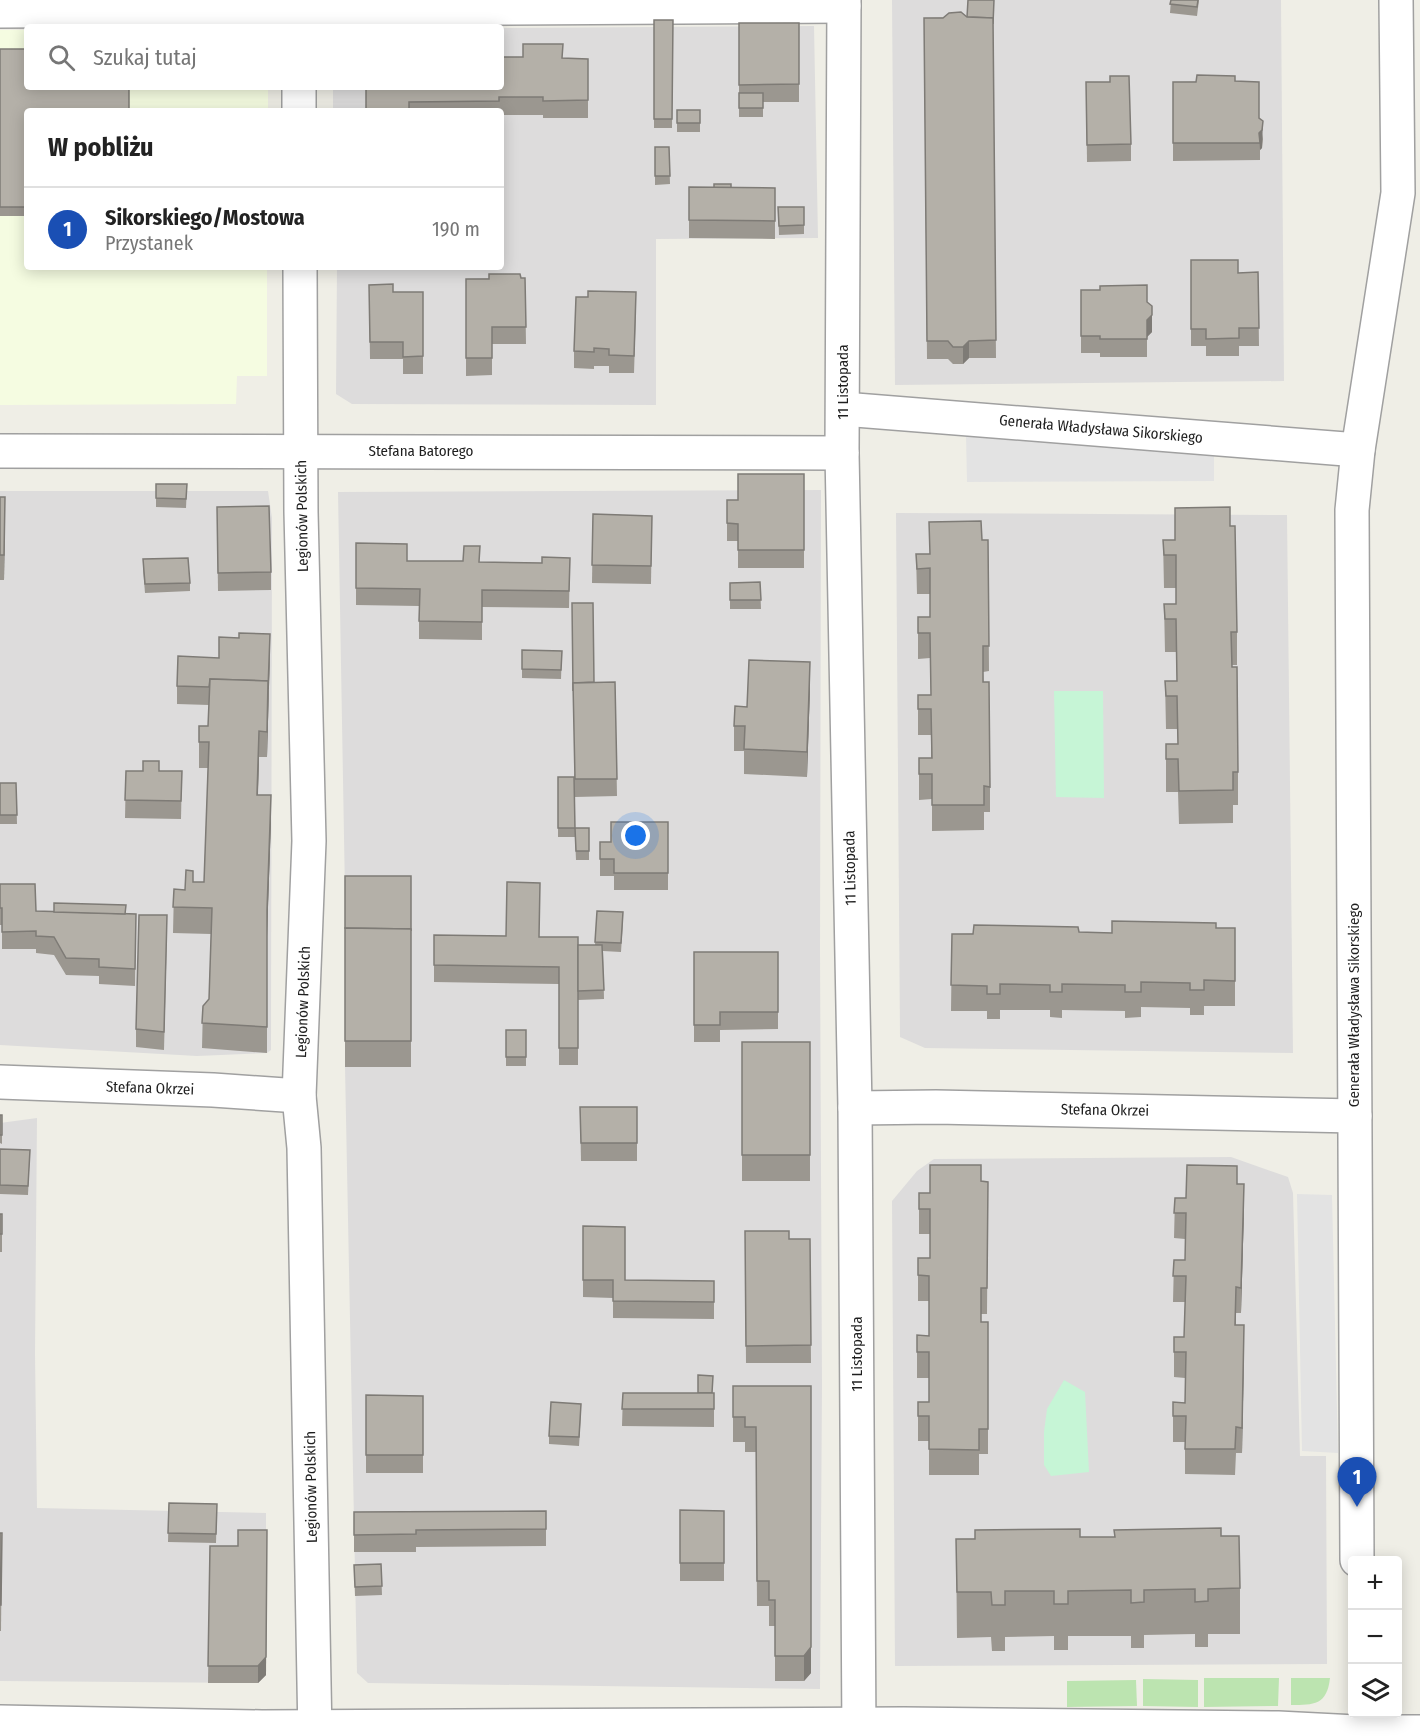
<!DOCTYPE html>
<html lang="pl">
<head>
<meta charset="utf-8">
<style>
	:root { --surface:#fff; --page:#f2f2f2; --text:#222; --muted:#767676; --line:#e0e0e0; --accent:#b45309 }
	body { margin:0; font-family:"Fira Sans Condensed",sans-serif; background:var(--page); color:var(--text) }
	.controls { position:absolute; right:18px; bottom:18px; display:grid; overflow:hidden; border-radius:6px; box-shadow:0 3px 15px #0003 }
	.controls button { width:54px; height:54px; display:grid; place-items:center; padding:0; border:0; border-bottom:2px solid var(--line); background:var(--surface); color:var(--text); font:30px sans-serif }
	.you { position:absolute; left:636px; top:836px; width:21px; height:21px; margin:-15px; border:4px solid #fff; border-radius:50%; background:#1a73e8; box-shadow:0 0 0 9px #1a73e833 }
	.badge { display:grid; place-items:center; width:39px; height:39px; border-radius:50%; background:var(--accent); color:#fff; font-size:20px; font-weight:700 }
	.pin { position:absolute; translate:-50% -50px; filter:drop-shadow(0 2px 3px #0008) }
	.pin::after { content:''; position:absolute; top:32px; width:21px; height:18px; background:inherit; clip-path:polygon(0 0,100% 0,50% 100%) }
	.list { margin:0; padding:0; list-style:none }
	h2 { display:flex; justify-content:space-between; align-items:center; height:78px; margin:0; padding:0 24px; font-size:26px }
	h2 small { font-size:20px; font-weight:400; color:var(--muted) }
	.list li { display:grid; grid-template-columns:39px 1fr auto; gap:18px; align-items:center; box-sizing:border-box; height:84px; padding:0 24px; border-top:2px solid var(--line) }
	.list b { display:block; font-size:22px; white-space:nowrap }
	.list p { margin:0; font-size:20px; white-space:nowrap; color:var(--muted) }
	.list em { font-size:20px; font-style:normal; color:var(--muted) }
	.icon { flex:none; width:33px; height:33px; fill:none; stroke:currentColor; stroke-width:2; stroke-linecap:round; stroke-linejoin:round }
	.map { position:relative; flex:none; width:1420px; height:1736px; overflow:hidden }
	.search { position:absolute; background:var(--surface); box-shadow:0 3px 15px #0003; left:24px; top:24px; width:480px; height:66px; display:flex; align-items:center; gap:15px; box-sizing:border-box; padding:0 21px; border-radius:6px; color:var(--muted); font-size:22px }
	.panel { position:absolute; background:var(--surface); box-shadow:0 3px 15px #0003; left:24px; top:108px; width:480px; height:162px; border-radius:6px }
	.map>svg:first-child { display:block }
</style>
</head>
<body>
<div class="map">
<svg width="1420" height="1736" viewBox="0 0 1420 1736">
	<rect width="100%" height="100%" fill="#efeee6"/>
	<g fill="#dddcdc">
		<polygon points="892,0 1281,0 1284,381 895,385"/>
		<polygon points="814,26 818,238 656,239 656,405 352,404 336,394 337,267 501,267 501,111 333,111 333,87 501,87 501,28"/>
		<polygon points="821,490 820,951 822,1385 820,1689 368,1683 357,1673 345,1067 345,894 338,492"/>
		<polygon points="0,491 268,491 272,518 271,1050 267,1053 197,1056 0,1045"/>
		<polygon points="896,513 1287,515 1293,1053 925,1048 900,1037"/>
		<polygon points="37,1118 35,1354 37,1508 266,1513 266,1675 258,1683 0,1681 0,1123"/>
		<polygon points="1231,1157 1288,1177 1293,1193 1300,1456 1326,1456 1327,1664 895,1666 892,1201 917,1171 934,1159"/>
	</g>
	<polygon fill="#f5fce1" points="0,30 27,30 27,87 268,87 268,111 27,111 27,267 267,267 267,376 237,376 236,404 0,405"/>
	<g fill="#bce4b0">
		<polygon points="1204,1678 1279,1678 1278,1706 1204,1707"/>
		<path d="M1291,1678H1330C1327,1705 1314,1705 1291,1705Z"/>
		<polygon points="1143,1679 1198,1680 1198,1707 1143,1706"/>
		<polygon points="1136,1680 1137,1706 1067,1707 1067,1681"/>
	</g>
	<g fill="#c6f5d6">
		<polygon points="1054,691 1103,691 1104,798 1056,797"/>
		<polygon points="1064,1380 1085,1392 1089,1472 1051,1476 1044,1465 1044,1432 1047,1409"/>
	</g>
	<g fill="#e3e3e3">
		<polygon points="966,435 1214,435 1214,481 967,482"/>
		<polygon points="1297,1194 1332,1195 1338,1453 1302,1451"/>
	</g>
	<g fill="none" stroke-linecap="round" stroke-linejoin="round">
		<defs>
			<g id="minor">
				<polyline points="844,0 842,453 855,1108 859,1736"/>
				<polyline points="0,11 844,6"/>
				<polyline points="299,87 299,111"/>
				<polyline points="300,267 301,512 309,841 299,1096 304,1148 315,1736"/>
				<polyline points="843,409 1358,450"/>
				<polyline points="0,451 842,453"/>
				<polyline points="0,1082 213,1090 299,1096"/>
				<polyline points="855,1108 936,1107 1355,1116"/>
				<polyline points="1357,1560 1352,510 1358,450 1398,193 1396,0"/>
				<polyline points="0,1722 262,1727 904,1724 1278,1728 1356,1732 1420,1732"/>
			</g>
		</defs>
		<use href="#minor" stroke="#a0a0a0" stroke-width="36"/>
		<use href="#minor" stroke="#fff" stroke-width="33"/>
	</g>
	<g fill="#9b9790">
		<polygon points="1171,0 1199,0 1197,16 1170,13"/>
		<polygon points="967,17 993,30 996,358 969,358 963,364 953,364 948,359 927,359 924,18"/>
		<polygon points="654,20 673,20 672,128 654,128"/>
		<polygon points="739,23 799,23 799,102 763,102 763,117 739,117"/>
		<polygon points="0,49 27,111 27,216 0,216"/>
		<polygon points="563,58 588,59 588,118 543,118 543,115 501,115 501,111 366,111 366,87 501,87"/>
		<polygon points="1235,81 1259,118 1263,139 1262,148 1260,150 1260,160 1173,161 1173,82"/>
		<polygon points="1086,82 1110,82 1131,144 1131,161 1087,162"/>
		<rect x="677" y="110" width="23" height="22"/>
		<polygon points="655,147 669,147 670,184 655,185"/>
		<polygon points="689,187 775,188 775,239 689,238"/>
		<polygon points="778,207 804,207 804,234 779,235"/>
		<polygon points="1191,260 1238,273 1258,272 1259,346 1239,346 1239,356 1206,356 1206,346 1191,346"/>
		<polygon points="525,278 526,344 492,344 492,375 466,376 466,279"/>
		<polygon points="369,285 393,292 423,292 423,374 403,374 403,359 370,359"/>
		<polygon points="1081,290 1100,290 1147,302 1152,332 1147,337 1147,357 1100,357 1100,353 1081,353"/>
		<polygon points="588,297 636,309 634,373 609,373 609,366 594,366 594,369 574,368 574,351"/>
		<polygon points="804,474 804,568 738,568 738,541 727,541 727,500 738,500"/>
		<polygon points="156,484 187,484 186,508 156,507"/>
		<polygon points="0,497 5,522 4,580 0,580"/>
		<polygon points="217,507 271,572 271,590 218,591"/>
		<polygon points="593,514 652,516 651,584 592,583"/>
		<polygon points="1230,526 1237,632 1237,665 1232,665 1238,772 1238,805 1233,805 1233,823 1179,824 1178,792 1166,792 1166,744 1178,744 1177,729 1166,729 1165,681 1177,681 1176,652 1165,652 1164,604 1176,604 1176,588 1164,588 1163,540 1175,540"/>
		<polygon points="982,540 988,540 989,671 983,672 990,787 990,812 984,812 984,830 932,831 932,799 919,800 919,758 931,758 931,735 918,735 918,695 931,695 930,658 918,659 918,617 930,617 930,594 917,594 916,554 929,554"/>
		<polygon points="356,543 407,561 542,563 570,558 569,608 482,607 482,640 419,639 419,606 356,605"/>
		<polygon points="143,568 190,583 190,591 145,593"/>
		<polygon points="760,582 761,609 730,609 730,583"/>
		<polygon points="522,650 562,651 561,679 522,678"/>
		<polygon points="270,651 267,757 259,757 258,795 271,821 267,935 267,1053 202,1048 203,1006 209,999 211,934 173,933 174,889 185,890 193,882 204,882 208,768 199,768 199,726 208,726 209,705 177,704 177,686 219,658"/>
		<polygon points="594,682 615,682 617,796 575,797 575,828 589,828 589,860 576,860 575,837 558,837 558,777 574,777"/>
		<polygon points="810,688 807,777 744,774 744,751 734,751 734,726"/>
		<polygon points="126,771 182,771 181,819 125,818"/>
		<polygon points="0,783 16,783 17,824 0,824"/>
		<polygon points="668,822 668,890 614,890 614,876 600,876 600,842 611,842"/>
		<rect x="345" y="876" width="66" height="191"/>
		<polygon points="0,884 36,911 136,914 135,986 99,984 99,976 66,975 54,955 36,953 36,949 2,949 2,925 0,925"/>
		<polygon points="597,911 623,921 621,952 603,951 604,999 578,1000 578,1065 559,1065 559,984 434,982 434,935 539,937 578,945 595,945"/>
		<polygon points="1216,928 1235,928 1235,1006 1204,1006 1204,1015 1190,1015 1190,1008 1141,1007 1141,1017 1125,1018 1125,1011 1062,1010 1062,1018 1050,1017 1050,1010 1000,1010 1000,1019 987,1019 987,1011 951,1011 952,934 1079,932 1112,933"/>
		<polygon points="167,933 164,1050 136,1047 136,1029"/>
		<polygon points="694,952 778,952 778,1029 720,1030 720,1042 694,1042"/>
		<rect x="506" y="1030" width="20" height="36"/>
		<rect x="742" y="1042" width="68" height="139"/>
		<polygon points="580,1107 637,1107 637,1161 581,1161"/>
		<polygon points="0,1115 2,1115 2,1144 0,1143"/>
		<polygon points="0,1149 30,1150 28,1195 0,1194"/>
		<polygon points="981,1181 988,1182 987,1314 981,1314 981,1322 988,1322 988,1454 979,1454 979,1475 929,1475 929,1441 918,1441 918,1402 929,1402 929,1378 917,1378 917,1335 929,1336 929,1301 918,1301 918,1258 930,1258 930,1234 919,1234 919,1209 930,1193"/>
		<polygon points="1237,1184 1244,1209 1241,1313 1236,1313 1236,1325 1244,1351 1242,1453 1236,1453 1235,1475 1185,1474 1185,1442 1173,1442 1173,1402 1185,1403 1185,1378 1174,1377 1174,1352 1184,1337 1185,1302 1173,1302 1174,1260 1185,1260 1185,1239 1174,1238 1175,1198 1186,1198"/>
		<rect x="0" y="1214" width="2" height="38"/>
		<polygon points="583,1226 625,1280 714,1281 714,1319 613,1318 613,1298 583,1297"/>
		<polygon points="745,1231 789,1239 810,1239 811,1363 746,1363"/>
		<polygon points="733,1386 811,1386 811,1673 804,1681 775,1681 775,1626 769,1626 769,1606 757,1606 756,1452 745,1452 745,1442 733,1442"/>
		<polygon points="623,1393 714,1393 714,1427 622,1426"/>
		<polygon points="366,1395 423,1396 423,1473 366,1473"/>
		<polygon points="581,1413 579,1446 549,1444 549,1436"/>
		<polygon points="169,1503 217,1504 216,1543 168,1542"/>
		<polygon points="680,1510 724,1511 724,1581 680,1581"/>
		<polygon points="546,1511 546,1546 416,1547 416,1552 354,1552 354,1512"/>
		<polygon points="0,1533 2,1533 1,1631 0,1631"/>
		<polygon points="1221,1536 1240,1588 1240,1634 1208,1634 1208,1647 1195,1647 1195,1634 1144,1635 1144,1648 1131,1648 1131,1636 1068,1636 1068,1650 1054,1650 1054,1636 1005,1637 1005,1651 992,1651 991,1637 957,1638 956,1539"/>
		<polygon points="210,1546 238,1546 266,1675 258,1683 208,1683"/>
		<polygon points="381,1564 382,1595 355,1596 354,1565"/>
	</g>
	<g fill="#7e7b76">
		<polygon points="1263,121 1262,148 1260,150 1259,133"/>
		<polygon points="1152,306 1152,332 1147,337 1147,320"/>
		<polygon points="969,341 969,358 963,364 963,347"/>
		<polygon points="5,497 5,522 4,580 4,555"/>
		<polygon points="270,634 270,651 267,757 267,732"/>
		<polygon points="810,662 810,688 807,777 807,752"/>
		<polygon points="259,731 259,757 257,821 257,795"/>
		<polygon points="271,795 271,821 267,936 267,910"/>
		<polygon points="1244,1184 1244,1209 1241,1313 1241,1288"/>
		<polygon points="1244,1325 1244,1351 1242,1453 1242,1428"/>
		<polygon points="267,1548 266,1675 258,1683 258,1666"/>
		<polygon points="811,1647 811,1673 804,1681 804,1656"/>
	</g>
	<g fill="#b4b0a8" stroke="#7e7b76" stroke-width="1.5">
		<polygon points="968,0 994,0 993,24 993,18 967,17"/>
		<polygon points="1171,0 1198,0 1197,7 1170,4"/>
		<polygon points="961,12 967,17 993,18 996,340 969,341 963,347 953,347 948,341 927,341 924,18 943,18 949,13"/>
		<polygon points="654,20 673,20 672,119 654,119"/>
		<polygon points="739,23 799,23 799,84 739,85"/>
		<polygon points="523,44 563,44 562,58 588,59 588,100 543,101 543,97 499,97 499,101 409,102 409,111 366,111 366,87 501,87 501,57 523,57"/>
		<polygon points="0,49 27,49 27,87 107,87 107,88 129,88 129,111 27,111 27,207 0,207"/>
		<polygon points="1197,75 1235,76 1235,81 1259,82 1259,118 1263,121 1262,130 1259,133 1260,143 1173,143 1173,82 1196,82"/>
		<polygon points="1110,76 1129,76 1131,144 1087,145 1086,82 1110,82"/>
		<rect x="739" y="93" width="24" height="15"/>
		<rect x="677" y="110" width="23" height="13"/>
		<polygon points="655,147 669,147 670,176 655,176"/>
		<rect x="714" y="184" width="17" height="4"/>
		<polygon points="689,187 775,188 775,221 689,220"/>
		<polygon points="778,207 804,207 804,225 779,226"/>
		<polygon points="1191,260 1238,260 1238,273 1258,272 1259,328 1239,328 1239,338 1206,339 1206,329 1191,329"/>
		<polygon points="489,274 520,274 521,278 525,278 526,327 492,327 492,358 466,358 466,279 489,279"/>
		<polygon points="393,284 393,292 423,292 423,356 403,357 403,342 370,342 369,285"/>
		<polygon points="1147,285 1147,302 1152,306 1152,315 1147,320 1147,339 1100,339 1100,336 1081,336 1081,290 1100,290 1100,286"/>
		<polygon points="588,291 636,292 634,356 609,355 609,349 594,348 594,352 574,351 576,297 588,297"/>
		<polygon points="738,474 804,474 804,550 738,550 738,524 727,523 727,500 738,500"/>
		<polygon points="156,484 187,484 186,499 156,498"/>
		<polygon points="0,497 5,497 4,555 0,555"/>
		<polygon points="269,506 271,572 218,573 217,507"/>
		<polygon points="1230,507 1230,526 1235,526 1237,632 1231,632 1232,667 1237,667 1238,772 1233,772 1233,790 1179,791 1178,759 1166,759 1166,744 1178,744 1177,696 1166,696 1165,681 1177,681 1176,619 1165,619 1164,604 1176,604 1176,555 1164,555 1163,540 1175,540 1175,508"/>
		<polygon points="593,514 652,516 651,566 592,565"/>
		<polygon points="981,521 982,540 988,540 989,646 983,646 983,682 989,682 990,787 984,786 984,805 932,805 932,774 919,774 919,758 932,758 931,709 918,709 918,695 931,695 930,633 918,633 918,617 930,617 930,568 917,569 916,554 930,554 929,522"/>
		<polygon points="356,543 407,544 407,561 463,561 464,546 480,546 479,562 542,563 542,557 570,558 569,591 482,590 482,622 419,621 420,589 356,588"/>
		<polygon points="188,558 190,583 145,584 143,559"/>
		<polygon points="760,582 761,600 730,600 730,583"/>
		<polygon points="572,603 593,603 594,682 573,683 573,691"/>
		<polygon points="239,633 270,634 268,689 268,681 210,679 209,687 177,686 178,656 219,658 219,637 239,638"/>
		<polygon points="522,650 562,651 561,670 522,669"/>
		<polygon points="749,660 810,662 807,752 744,749 745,726 734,726 735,706 747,707"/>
		<polygon points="210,679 268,681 267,732 259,731 257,795 271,795 267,910 267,1027 202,1023 203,1006 209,999 212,908 173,907 174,889 185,890 186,870 193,871 193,882 204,882 209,742 199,742 199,726 208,726"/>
		<polygon points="615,682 617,779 575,779 573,683"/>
		<polygon points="143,761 159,761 159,771 182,771 181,801 125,800 126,771 143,771"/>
		<polygon points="558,777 574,777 575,828 589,828 589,851 576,851 575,828 558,828"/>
		<polygon points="0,783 16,783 17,815 0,815"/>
		<polygon points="611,822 668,822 668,873 614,873 614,859 600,859 600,842 611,842"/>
		<polygon points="345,876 411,876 411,931 411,929 345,928"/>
		<polygon points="507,882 540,883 539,937 578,937 578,1048 559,1048 559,967 434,965 434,935 506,936"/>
		<polygon points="0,884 35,884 36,911 136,914 135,969 99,967 99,959 66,958 54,937 36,936 36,931 2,932 2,908 0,908"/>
		<polygon points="54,903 126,905 125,914 54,912"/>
		<polygon points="597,911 623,912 621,943 595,942"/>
		<polygon points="139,915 167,915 164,1032 136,1029"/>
		<polygon points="1112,921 1216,923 1216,928 1235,928 1235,981 1204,980 1204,990 1190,990 1190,983 1141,982 1141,992 1125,992 1125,985 1062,984 1062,992 1050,992 1050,985 1000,984 1000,994 987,994 987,986 951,985 952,934 973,934 974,925 1078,927 1079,932 1112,933"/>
		<polygon points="345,928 411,929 411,1041 345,1041"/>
		<polygon points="578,945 602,945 604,990 578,991"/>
		<polygon points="694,952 778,952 778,1012 720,1012 720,1025 694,1025"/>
		<rect x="506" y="1030" width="20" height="27"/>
		<rect x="742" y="1042" width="68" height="113"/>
		<polygon points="580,1107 637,1107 637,1143 581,1143"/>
		<rect x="0" y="1115" width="2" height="20"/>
		<polygon points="0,1149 30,1150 28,1186 0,1185"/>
		<polygon points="930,1165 981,1165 981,1181 988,1182 987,1288 981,1288 981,1322 988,1322 988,1429 979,1429 979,1450 929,1449 929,1416 918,1416 918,1402 929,1402 929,1352 917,1352 917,1335 929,1336 929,1276 918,1275 918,1258 930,1258 930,1209 919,1209 919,1193 930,1193"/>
		<polygon points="1187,1165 1237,1166 1237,1184 1244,1184 1241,1288 1236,1287 1235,1325 1244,1325 1242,1428 1236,1427 1235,1449 1185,1449 1186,1416 1173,1416 1173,1402 1185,1403 1186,1352 1174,1352 1174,1337 1184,1337 1186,1276 1173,1276 1174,1260 1185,1260 1186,1213 1174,1213 1175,1198 1186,1198"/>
		<rect x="0" y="1214" width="2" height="20"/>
		<polygon points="583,1226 625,1227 625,1280 714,1281 714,1302 613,1301 613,1280 583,1280"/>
		<polygon points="745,1231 789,1231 789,1239 810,1239 811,1345 746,1346"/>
		<polygon points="698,1375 713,1376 712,1393 698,1393"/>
		<polygon points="733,1386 811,1386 811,1647 804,1656 775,1656 775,1600 769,1600 769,1581 757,1581 756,1427 745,1427 745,1417 733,1417"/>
		<polygon points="623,1393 714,1393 714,1409 622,1409"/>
		<polygon points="366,1395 423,1396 423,1455 366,1455"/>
		<polygon points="551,1402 581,1404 579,1437 549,1436"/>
		<polygon points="169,1503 217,1504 216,1534 168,1533"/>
		<polygon points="680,1510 724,1511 724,1563 680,1563"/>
		<polygon points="546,1511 546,1529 416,1530 416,1534 354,1535 354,1512"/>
		<polygon points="1221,1528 1221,1536 1239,1536 1240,1588 1208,1589 1208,1601 1195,1602 1195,1589 1144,1590 1144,1602 1131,1603 1131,1590 1068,1591 1068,1604 1054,1604 1054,1591 1005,1591 1005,1605 992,1605 991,1592 957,1592 956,1539 975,1539 975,1530 1080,1529 1080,1537 1115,1537 1114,1530"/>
		<polygon points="238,1530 267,1530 266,1657 258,1666 208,1666 210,1546 238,1546"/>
		<polygon points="0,1533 2,1533 1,1605 0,1605"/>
		<polygon points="381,1564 382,1586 355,1587 354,1565"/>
	</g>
	<g text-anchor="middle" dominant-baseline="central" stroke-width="6" stroke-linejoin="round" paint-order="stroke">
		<g font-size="15" fill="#1f1f1f" stroke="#fff">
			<text transform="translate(843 382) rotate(-90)">11 Listopada</text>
			<text transform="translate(1101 429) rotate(5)">Generała Władysława Sikorskiego</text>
			<text x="421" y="451">Stefana Batorego</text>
			<text transform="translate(302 516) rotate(-91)">Legionów Polskich</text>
			<text transform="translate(850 868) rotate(-91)">11 Listopada</text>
			<text transform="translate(303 1002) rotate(-88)">Legionów Polskich</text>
			<text transform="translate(1354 1005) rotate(-90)">Generała Władysława Sikorskiego</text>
			<text transform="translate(150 1088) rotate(2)">Stefana Okrzei</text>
			<text transform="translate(1105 1110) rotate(1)">Stefana Okrzei</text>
			<text transform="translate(857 1354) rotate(-90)">11 Listopada</text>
			<text transform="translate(311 1487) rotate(-91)">Legionów Polskich</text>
		</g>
	</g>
</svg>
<div class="controls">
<button>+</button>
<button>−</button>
<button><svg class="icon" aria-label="layers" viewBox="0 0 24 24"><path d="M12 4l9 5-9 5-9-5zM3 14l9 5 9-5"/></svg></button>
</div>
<div class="you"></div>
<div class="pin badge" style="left:1357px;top:1507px;background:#1a4fb4">1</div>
<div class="search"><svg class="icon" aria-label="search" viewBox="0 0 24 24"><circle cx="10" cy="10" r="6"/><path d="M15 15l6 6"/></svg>Szukaj tutaj</div>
<section class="panel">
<h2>W pobliżu<small></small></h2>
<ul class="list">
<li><span class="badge" style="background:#1a4fb4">1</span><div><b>Sikorskiego/Mostowa</b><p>Przystanek</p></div><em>190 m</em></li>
</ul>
</section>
</div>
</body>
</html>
